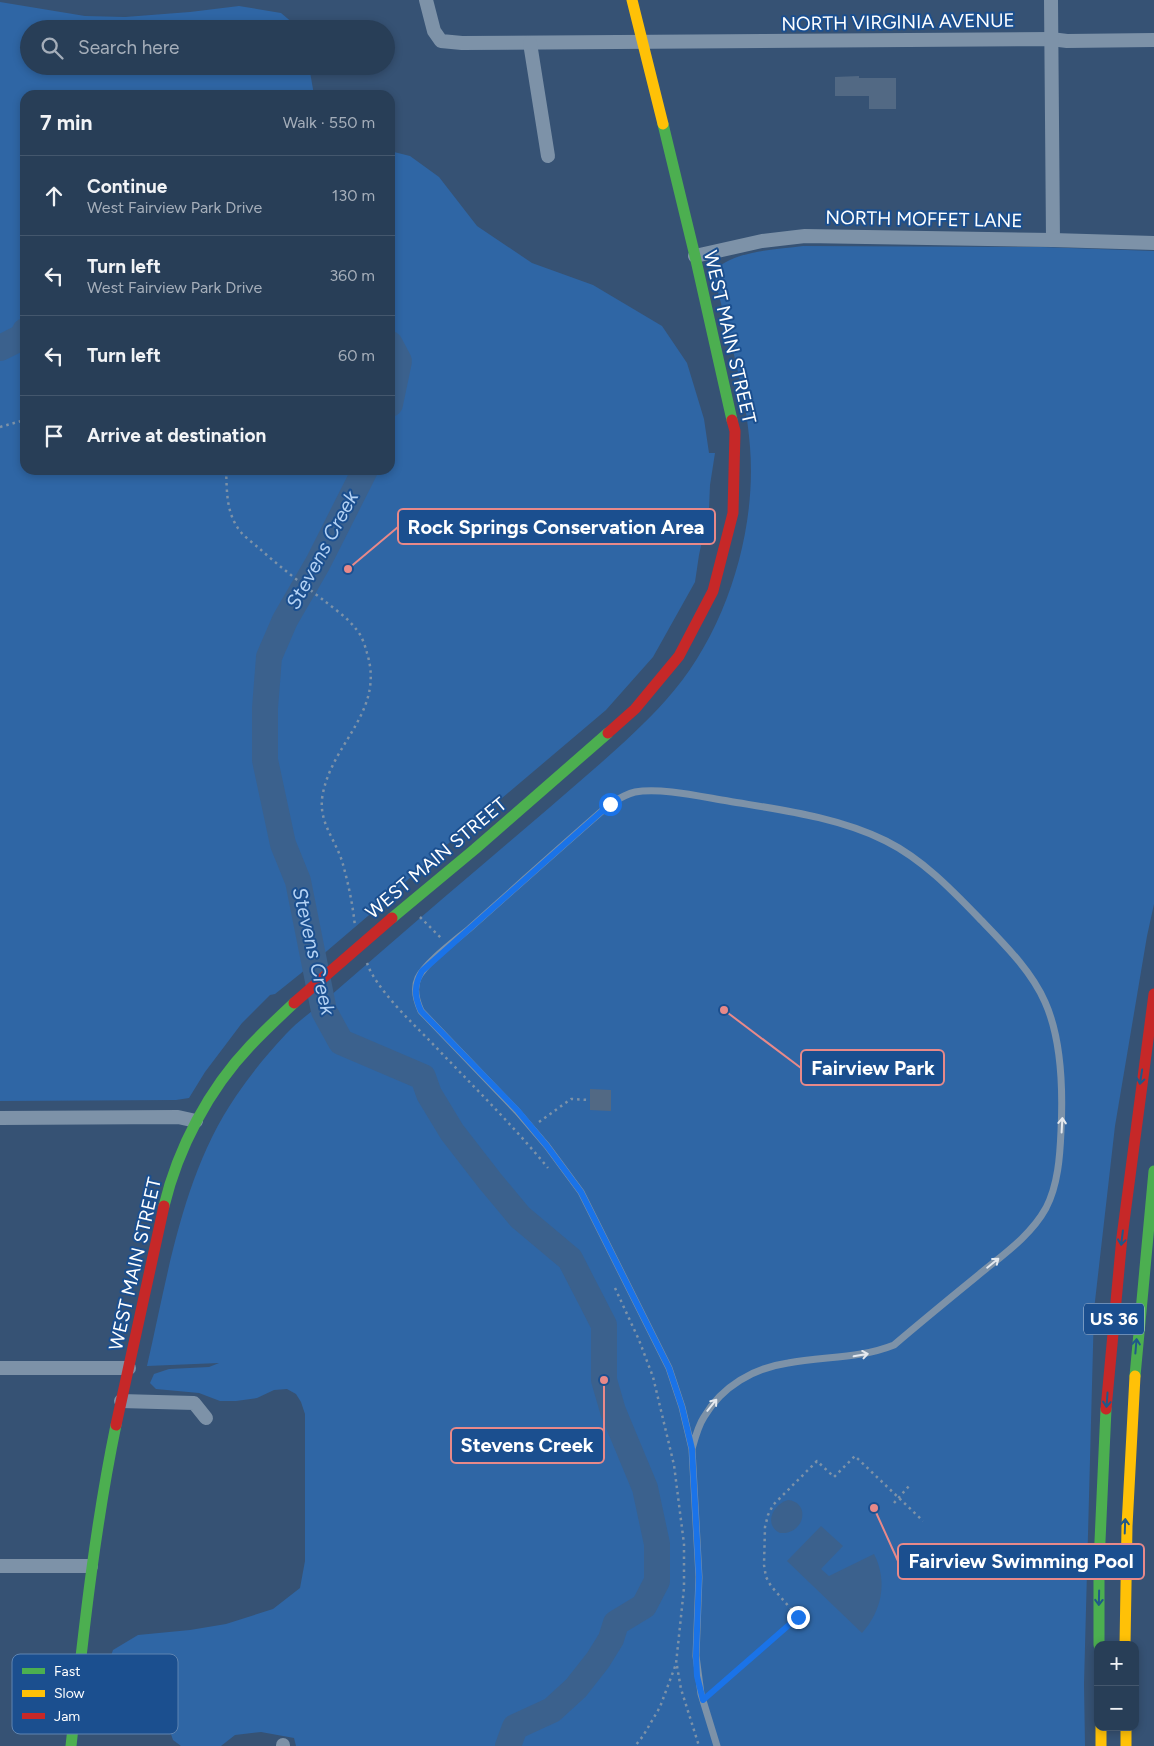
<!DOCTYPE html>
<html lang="en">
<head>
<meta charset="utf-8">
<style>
	:root { --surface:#283e57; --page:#30455d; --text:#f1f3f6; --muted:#a5aeba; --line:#44576d }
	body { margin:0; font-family:Figtree,sans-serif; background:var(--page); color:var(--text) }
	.controls { position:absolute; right:15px; bottom:15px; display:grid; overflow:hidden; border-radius:10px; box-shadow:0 2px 8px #0003 }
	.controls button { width:45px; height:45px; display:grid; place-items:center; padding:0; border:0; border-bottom:1px solid var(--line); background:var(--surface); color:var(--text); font:25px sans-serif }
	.stop { position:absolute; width:15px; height:15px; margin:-11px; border:4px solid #1a73e8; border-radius:50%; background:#fff }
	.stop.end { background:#1a73e8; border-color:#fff; box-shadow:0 1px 5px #0008 }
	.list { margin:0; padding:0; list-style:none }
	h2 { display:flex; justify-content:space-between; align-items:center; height:65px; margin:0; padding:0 20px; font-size:21px }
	h2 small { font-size:16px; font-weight:400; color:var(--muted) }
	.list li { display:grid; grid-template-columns:32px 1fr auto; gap:15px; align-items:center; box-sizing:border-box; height:80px; padding:0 20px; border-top:1px solid var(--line) }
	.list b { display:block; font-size:19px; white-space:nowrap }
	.list p { margin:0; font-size:16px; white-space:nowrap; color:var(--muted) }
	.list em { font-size:16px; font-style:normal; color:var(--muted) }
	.icon { flex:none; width:28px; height:28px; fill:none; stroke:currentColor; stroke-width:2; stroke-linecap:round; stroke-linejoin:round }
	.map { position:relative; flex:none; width:1154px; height:1746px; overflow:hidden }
	.search { position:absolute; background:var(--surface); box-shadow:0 2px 8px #0003; left:20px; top:20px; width:375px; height:55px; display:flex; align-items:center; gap:12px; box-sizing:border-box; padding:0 18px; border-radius:28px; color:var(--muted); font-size:19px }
	.panel { position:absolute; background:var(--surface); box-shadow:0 2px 8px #0003; left:20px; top:90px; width:375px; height:385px; border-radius:15px }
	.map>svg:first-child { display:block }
</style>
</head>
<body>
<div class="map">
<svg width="1154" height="1746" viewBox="0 0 1154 1746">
	<rect width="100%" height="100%" fill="#365274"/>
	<g fill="#2f66a5">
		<polygon points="0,2 85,16 125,17 190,12 239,6 281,13 300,29 29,29 29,66 309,66 314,95 25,95 25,470 390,470 390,151 410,156 439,177 477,226 532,263 593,285 662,326 687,363 704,419 709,453 715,453 710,485 709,509 699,555 695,582 653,657 606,710 429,860 382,904 300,974 275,994 270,995 242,1023 205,1072 189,1098 176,1100 0,1101"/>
		<path d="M803,246L1041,247L1154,251V904L1147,936L1115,1126L1094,1310L1084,1684L1085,1746H296L294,1738L261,1732L235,1735L221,1746H181L173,1740L164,1714L117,1688L107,1667L113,1650L138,1635L190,1630L226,1624L273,1609L300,1588L305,1561V1414L301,1402L296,1394L287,1389L274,1390L257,1398L236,1401H220L199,1393L156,1389L150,1383L154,1374L169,1369L209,1367L219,1363L147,1366C168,1275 182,1175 236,1096C251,1074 268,1053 286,1034C297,1022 310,1013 322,1003C342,986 362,968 382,951C437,903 493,856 549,808C589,773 631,739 666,700C725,635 757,533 750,447C746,389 726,327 713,271C736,250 774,250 803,246Z"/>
	</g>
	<g fill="#3b618d">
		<path d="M788,1500C811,1502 805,1535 780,1533C763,1525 773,1504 788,1500Z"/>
		<path d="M821,1526L843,1546L821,1569L829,1576L874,1554C888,1581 882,1611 862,1633L787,1561Z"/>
	</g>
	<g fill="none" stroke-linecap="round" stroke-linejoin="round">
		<g stroke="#3b618d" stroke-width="26">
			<polyline points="390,344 399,361 390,404"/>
			<polyline points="0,348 22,337 25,331"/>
			<polyline points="365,470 318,563 285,620 269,657 265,708 265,760 283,844 298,881 324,1011 341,1042 423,1077 429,1094 452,1132 490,1181 520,1217 570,1259 604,1325 604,1380 613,1411 645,1488 657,1544 657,1581 644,1606 616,1623 611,1639 598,1660 576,1688 552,1710 515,1727 508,1746"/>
		</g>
	</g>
	<g fill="#526984">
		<polygon points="859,76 859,78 896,78 896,109 869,109 869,96 835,96 835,77"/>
		<polygon points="590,1089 611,1090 611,1111 590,1110"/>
	</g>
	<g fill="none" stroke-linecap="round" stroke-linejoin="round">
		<g stroke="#7d92a8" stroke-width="2.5" stroke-dasharray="2.5 4" stroke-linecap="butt">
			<polyline points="0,427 25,420"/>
			<path d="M226,470C227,489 226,508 236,525C241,535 252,542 260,549C280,567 301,583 322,599C333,608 347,617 356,629C361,634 365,645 367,653C385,711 333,742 323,793C317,820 334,837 342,861C348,882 353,905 355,927"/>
			<polyline points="420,917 441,938"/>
			<path d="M367,963C375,987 410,1021 429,1040C469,1082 511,1123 548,1168"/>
			<polyline points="539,1122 571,1099 590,1100"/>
			<polyline points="615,1288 639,1340 653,1377 674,1465 684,1544 684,1588 676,1664 660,1707 643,1736 635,1746"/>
			<polyline points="894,1503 909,1486"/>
			<polyline points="677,1666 681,1689 699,1746"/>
			<polyline points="712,1692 798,1617 771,1586 766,1577 764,1565 765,1527 768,1515 773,1505 817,1461 834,1477 855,1456 923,1521"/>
		</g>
		<path stroke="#7d92a8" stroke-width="7" d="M692,1449C695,1438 698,1426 704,1417C722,1386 754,1368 788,1363C824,1356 859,1359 894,1345C921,1322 949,1299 976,1277C1001,1256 1030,1237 1046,1208C1058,1185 1060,1156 1061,1131C1063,1091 1062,1040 1045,1002C1031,970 1003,943 979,918C951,889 922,859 886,841C838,817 781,810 728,801C703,797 660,787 635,792C626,794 618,799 610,804C563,845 517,886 470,928C456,940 425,963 418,978C413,989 416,1000 421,1011L517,1111L547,1146L581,1192L669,1368L682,1407L692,1449L699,1577L696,1656L701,1694L717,1746"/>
		<g stroke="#7d92a8" stroke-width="14">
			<polyline points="426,0 434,31 441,41 462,43 1051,39 1067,41 1154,40"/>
			<polyline points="1051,0 1053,240"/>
			<polyline points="530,43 548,156"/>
			<polyline points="695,256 762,241 805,236 1053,240 1154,243"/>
			<polyline points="0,1118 178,1117 196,1121"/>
			<polyline points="0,1368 129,1368"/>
			<polyline points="121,1401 194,1403 206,1418"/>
			<polyline points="0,1566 91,1566"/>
			<polyline points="283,1745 283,1746"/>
		</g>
		<g stroke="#4caf50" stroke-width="11">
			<polyline points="663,124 695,256 732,420"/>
			<polyline points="392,918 475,849 608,733"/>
			<path d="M164,1206C178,1148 209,1089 250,1046C264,1031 279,1017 294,1003"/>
			<polyline points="1135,1376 1154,1171"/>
			<polyline points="1099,1645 1099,1563 1106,1409"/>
			<path d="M71,1746C83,1638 94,1531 116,1425"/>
		</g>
		<g stroke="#ffc107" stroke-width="11">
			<polyline points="632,0 663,124"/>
			<polyline points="1125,1645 1127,1526 1135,1376"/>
			<polyline points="1101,1727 1101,1746"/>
			<polyline points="1126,1727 1126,1746"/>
		</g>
		<g stroke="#c62828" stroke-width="11">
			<polyline points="608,733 635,709 679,656 713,591 733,513 735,431 732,420"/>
			<polyline points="1106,1409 1122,1237 1154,994"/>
			<polyline points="116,1425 164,1206"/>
		</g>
		<polyline stroke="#c62828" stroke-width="11" points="294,1003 392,918"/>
	</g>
	<defs><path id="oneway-shaft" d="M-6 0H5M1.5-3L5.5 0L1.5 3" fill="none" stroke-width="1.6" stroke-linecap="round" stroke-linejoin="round" transform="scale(1.25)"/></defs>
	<g stroke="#205989">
		<use href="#oneway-shaft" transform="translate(1141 1077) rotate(99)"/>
		<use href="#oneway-shaft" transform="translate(1122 1238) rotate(97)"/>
		<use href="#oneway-shaft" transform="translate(1136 1346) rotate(-85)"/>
		<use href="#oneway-shaft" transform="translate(1107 1400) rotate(94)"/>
		<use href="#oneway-shaft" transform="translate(1125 1526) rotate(-88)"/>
		<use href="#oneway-shaft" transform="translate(1099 1598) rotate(91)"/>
	</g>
	<g stroke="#e5e9ee">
		<use href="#oneway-shaft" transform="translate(1062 1125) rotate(-87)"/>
		<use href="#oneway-shaft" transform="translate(993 1263) rotate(-39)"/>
		<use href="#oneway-shaft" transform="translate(861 1355) rotate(-10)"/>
		<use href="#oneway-shaft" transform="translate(712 1405) rotate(-51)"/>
	</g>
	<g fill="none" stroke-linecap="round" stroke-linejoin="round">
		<path stroke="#1a73e8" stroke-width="6" d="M610,804L422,971C414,985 414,996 421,1011L518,1111L547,1146L581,1192L669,1368L682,1407L692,1449L699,1577L696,1656L697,1676L703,1700L798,1617"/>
	</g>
	<g text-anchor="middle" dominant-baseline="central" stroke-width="4" stroke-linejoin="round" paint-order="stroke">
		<rect fill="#1b4f8f" stroke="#bbcadd" stroke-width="1" x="1084" y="1303.5" width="60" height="31" rx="4"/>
		<g font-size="18" font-weight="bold" fill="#fff">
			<text x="1114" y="1319">US 36</text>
		</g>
		<g font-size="19" fill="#fff" stroke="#1b4f8f">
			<text transform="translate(898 22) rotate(-1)">NORTH VIRGINIA AVENUE</text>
			<text transform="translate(924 219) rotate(1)">NORTH MOFFET LANE</text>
			<text transform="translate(730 337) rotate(77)">WEST MAIN STREET</text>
			<text transform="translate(436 858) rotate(-40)">WEST MAIN STREET</text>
			<text transform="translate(135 1264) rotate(-77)">WEST MAIN STREET</text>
		</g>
		<g font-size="20" font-style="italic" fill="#b5d3f5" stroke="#1b4f8f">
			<text transform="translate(322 550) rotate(-62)">Stevens Creek</text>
			<text transform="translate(314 951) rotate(77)">Stevens Creek</text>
		</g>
	</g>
	<rect x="12" y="1654" width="166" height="80" rx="8" fill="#1b4f8f" stroke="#5f84b1" stroke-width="1"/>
	<rect x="22" y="1668" width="23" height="6" fill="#4caf50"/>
	<rect x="22" y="1690" width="23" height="7" fill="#ffc107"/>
	<rect x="22" y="1713" width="23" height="6" fill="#c62828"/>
	<g font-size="14" fill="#fff">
		<text x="54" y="1676">Fast</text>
		<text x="54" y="1698">Slow</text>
		<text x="54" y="1721">Jam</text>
	</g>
	<path fill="none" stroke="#e88989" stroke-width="2" d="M348 569L398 527M724 1010L801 1068M604 1380L604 1445M874 1508L898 1561"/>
	<g fill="#e88989" stroke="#1b4f8f" stroke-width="2">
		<circle cx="348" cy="569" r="5"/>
		<circle cx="724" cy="1010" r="5"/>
		<circle cx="604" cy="1380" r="5"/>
		<circle cx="874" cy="1508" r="5"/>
	</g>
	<g fill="#1b4f8f" stroke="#e88989" stroke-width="2">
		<rect x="398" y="509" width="317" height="35" rx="5"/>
		<rect x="801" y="1050" width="143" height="35" rx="5"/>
		<rect x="451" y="1428" width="153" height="35" rx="5"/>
		<rect x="898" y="1544" width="246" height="35" rx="5"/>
	</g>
	<g font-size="20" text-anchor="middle" font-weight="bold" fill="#fff">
		<text x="556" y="534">Rock Springs Conservation Area</text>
		<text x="873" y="1075">Fairview Park</text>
		<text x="527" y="1452">Stevens Creek</text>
		<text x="1021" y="1568">Fairview Swimming Pool</text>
	</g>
</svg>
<div class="controls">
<button>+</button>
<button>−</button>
</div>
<div class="stop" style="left:610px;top:804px"></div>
<div class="stop end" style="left:798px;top:1617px"></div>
<div class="search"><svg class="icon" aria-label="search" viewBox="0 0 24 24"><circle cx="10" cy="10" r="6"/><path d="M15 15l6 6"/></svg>Search here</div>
<section class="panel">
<h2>7 min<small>Walk · 550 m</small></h2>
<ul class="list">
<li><svg class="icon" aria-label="ahead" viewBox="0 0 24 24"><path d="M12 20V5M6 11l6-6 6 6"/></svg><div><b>Continue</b><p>West Fairview Park Drive</p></div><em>130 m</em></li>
<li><svg class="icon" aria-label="left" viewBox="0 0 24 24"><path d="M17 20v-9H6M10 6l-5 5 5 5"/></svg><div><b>Turn left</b><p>West Fairview Park Drive</p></div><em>360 m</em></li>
<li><svg class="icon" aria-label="left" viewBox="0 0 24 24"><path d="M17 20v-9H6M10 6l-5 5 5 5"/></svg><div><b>Turn left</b></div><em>60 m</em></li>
<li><svg class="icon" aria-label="arrive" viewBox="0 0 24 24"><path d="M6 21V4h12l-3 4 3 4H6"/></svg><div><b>Arrive at destination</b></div></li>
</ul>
</section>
</div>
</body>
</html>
